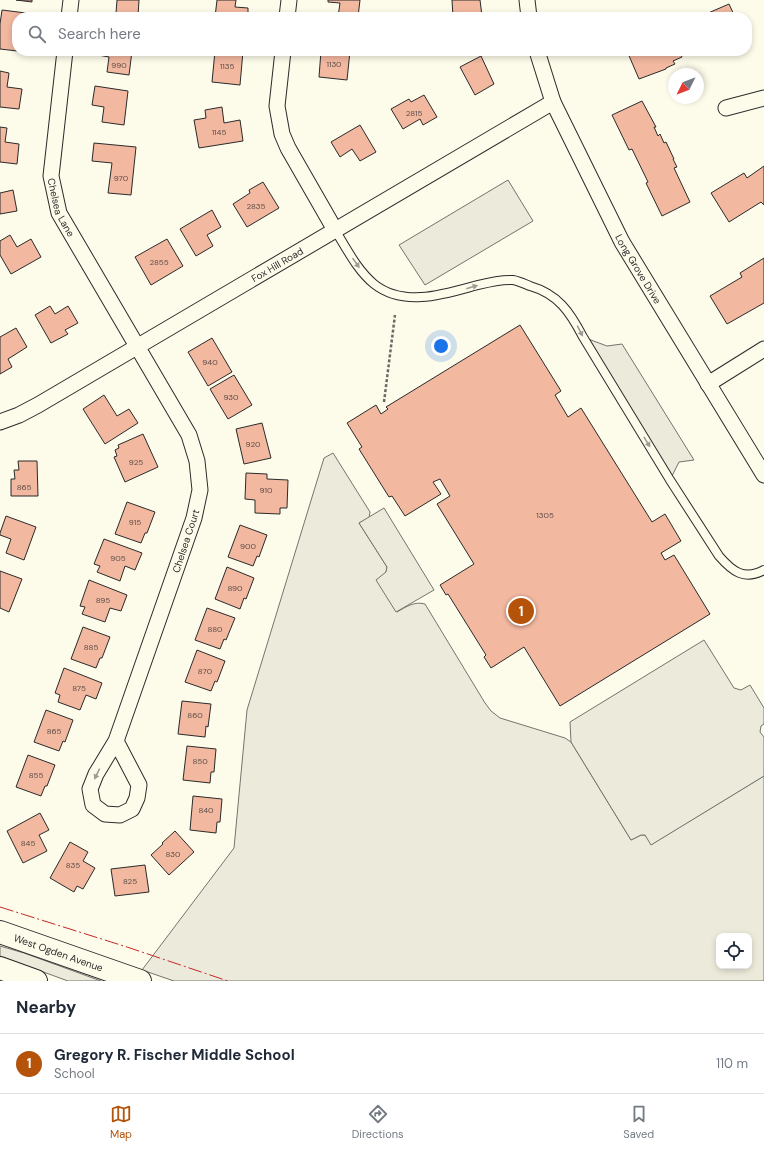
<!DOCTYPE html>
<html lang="en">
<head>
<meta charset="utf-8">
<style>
	:root { --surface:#fff; --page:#f6f6f7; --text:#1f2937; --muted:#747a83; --line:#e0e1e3; --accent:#b45309 }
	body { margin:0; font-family:"DM Sans",sans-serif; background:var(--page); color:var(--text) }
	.controls { position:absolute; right:12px; bottom:12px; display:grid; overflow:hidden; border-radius:8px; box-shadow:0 2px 6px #0003 }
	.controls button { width:36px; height:36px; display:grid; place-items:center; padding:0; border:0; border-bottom:1px solid var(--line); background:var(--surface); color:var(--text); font:20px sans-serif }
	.compass { position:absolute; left:668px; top:68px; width:36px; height:36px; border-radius:50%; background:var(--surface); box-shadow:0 2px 6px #0003; rotate:227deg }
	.you { position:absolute; left:441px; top:346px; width:14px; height:14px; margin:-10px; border:3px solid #fff; border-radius:50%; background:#1a73e8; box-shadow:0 0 0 6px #1a73e833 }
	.badge { display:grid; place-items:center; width:26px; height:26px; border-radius:50%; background:var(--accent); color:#fff; font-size:13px; font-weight:700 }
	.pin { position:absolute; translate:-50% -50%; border:2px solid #fff; box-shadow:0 1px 4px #0006 }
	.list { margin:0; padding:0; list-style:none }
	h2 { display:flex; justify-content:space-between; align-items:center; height:52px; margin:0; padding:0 16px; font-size:17px }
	h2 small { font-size:13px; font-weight:400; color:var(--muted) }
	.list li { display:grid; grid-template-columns:26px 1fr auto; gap:12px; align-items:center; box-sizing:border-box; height:60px; padding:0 16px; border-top:1px solid var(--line) }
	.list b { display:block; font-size:15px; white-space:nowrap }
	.list p { margin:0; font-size:13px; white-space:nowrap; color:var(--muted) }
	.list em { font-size:13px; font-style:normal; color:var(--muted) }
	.icon { flex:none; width:22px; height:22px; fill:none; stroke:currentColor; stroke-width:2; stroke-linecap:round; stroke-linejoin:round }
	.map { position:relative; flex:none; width:764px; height:981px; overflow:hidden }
	.search { position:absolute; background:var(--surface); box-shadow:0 2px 6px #0003; left:12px; right:12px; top:12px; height:44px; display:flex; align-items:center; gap:10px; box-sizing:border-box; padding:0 14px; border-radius:16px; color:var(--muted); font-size:15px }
	.sheet { height:112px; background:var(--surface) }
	nav { display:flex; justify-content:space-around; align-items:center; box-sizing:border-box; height:56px; border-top:1px solid var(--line); background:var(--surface); font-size:11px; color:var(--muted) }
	nav a { display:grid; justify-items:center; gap:2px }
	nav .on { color:var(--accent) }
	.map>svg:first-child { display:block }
</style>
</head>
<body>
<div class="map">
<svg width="764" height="981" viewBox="0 0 764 981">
	<rect width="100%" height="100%" fill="#fdfbea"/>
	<g fill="#ecebdb" stroke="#74746e" fill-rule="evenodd">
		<path d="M333,453L370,512L369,518L359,523L387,567L386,572L383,575L397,612C406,607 414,601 425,604L485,703L491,711L500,718L565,738L571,742L631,840L641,835H645L652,844L764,776V981H174L142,970L234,848L247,710L324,458ZM719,936H749V966H719Z"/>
		<polygon points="0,946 24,953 101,981 68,981 0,956"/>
	</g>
	<g fill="#eceadb" stroke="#74746e">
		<polygon points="508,180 533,221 425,285 399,245"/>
		<polygon points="583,337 607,346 622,344 694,460 679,462 670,480"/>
		<polygon points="384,508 434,590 396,612 376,580 386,572 387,567 359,523"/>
		<polygon points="704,640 734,688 741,690 750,685 764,708 764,724 761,726 760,732 764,737 764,776 651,845 645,835 641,835 631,840 571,742 570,722"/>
	</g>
	<g fill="#f2b8a0" stroke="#2b2b2b">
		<polygon points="16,0 32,0 32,2"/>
		<polygon points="117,0 139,0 138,16 116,13"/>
		<polygon points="217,0 236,0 235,7 248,8 248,17 215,17"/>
		<polygon points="328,0 360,0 358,17 338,17 340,3 328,2"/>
		<polygon points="452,0 480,0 482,16 453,17"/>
		<polygon points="729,4 735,17 699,17"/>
		<polygon points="2,10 26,13 26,17 17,17 17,51 26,51 26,52 0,49 0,24"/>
		<polygon points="98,51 132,51 129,75 107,72 109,57 98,55"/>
		<polygon points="215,51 243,51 240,85 212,82"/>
		<polygon points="321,51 350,51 347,80 319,77"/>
		<polygon points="627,51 690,51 681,55 682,57 673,61 675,64 666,68 666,69 639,79"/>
		<polygon points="481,56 494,84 475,95 460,67"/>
		<polygon points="0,71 9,73 7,87 22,89 19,109 0,107"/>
		<polygon points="95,86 128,91 124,125 102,122 104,107 92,105"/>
		<polygon points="424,95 437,117 423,125 420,119 403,129 391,109 409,99 411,102"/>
		<polygon points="642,101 656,127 654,127 658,136 660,134 664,143 666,142 674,159 673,159 677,167 674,168 690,202 662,216 646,183 648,182 632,149 629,150 612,115"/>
		<polygon points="222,107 224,123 240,120 243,141 199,148 194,120 206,118 205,110"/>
		<polygon points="360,125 376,152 360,161 352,149 340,157 331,142"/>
		<polygon points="0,127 7,128 5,142 19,144 17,164 0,162"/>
		<polygon points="94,143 136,147 131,195 108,193 112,163 92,161"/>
		<polygon points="764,166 764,205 761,202 729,222 711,193 744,173 747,178"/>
		<polygon points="263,182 279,208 247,227 233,204 250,193 249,190"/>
		<polygon points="13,190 17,211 0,214 0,193"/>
		<polygon points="212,210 221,227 207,235 213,246 196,256 180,229"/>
		<polygon points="10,235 17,247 31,239 41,257 11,274 0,255 0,241"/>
		<polygon points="167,239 183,266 151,285 135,257"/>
		<polygon points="764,258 764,303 727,324 710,296 742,277 740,273"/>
		<polygon points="50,306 55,314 68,306 78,323 65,330 68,334 51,343 35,315"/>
		<polygon points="520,325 561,391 555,395 568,417 581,408 652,522 665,514 681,541 661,553 665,560 674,555 710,614 560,706 524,647 491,668 484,657 486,655 448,594 446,595 440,585 474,564 437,504 450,496 440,479 433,482 441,494 405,516 392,496 389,497 359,449 362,447 347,423 376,405 381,414 388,409 386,407"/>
		<polygon points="16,328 27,347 8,359 12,367 0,374 0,337"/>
		<polygon points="212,338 232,372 208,386 188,352"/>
		<polygon points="234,375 252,405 228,419 210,389"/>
		<polygon points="104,395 117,416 129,409 138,423 105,444 83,409"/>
		<polygon points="262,423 271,458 244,464 236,429"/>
		<polygon points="143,434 158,467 125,482 114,457 117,456 115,450 119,448 118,445"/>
		<polygon points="18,461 37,461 38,496 11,496 11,479 15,479 14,470 19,470"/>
		<polygon points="246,473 267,474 267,479 288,480 287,508 280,508 280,514 255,513 255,500 245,499"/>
		<polygon points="127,502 155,512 147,533 145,533 141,543 115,534"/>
		<polygon points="6,516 36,527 24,560 6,553 11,539 0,535 0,533"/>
		<polygon points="240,525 267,535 259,557 257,556 253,566 228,557"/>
		<polygon points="104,539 142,553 135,570 125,566 120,581 97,572 100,566 94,564"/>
		<polygon points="227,567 254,578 246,599 244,598 240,609 215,599"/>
		<polygon points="0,571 22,579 9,612 0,608"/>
		<polygon points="89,580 127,595 121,611 110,608 105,622 82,614 85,607 80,606"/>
		<polygon points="207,608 235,618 226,640 224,639 220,649 195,640"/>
		<polygon points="83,627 110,637 102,658 100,658 96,668 71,659"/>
		<polygon points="197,650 225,661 217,682 215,681 211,691 185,682"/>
		<polygon points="64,668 102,683 96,699 86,695 80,710 58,702 60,695 55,693"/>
		<polygon points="182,701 211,704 208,727 206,726 205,737 178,734"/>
		<polygon points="46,710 73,720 65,742 63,741 59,751 34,742"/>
		<polygon points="187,746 216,749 214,772 211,772 210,783 183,780"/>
		<polygon points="28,755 55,765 47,786 45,786 41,796 16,787"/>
		<polygon points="193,796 222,799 220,822 217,822 216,833 190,830"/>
		<polygon points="40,813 49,830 39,835 47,851 23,863 7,831"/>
		<polygon points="175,831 194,852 169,875 151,855 163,844 162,843"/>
		<polygon points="70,842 88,852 83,861 95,868 83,889 77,886 74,892 50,878"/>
		<polygon points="145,865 149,892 115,896 111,869"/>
	</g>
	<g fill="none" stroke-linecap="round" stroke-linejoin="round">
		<defs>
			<path id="lane" d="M335,230C347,249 357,270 374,284C403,307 442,295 474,286C486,283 500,279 513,280C519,281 525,284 530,286C558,294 570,312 583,337L670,480L719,556C732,571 744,581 764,570"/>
			<g id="street">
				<polyline points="527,0 529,17"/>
				<polyline points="69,17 71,0"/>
				<polyline points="287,17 289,0"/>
				<path id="s1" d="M65,51L51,176L59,213L189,435L197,461L200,490L194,518L116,741L96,774L90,789L93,805L105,814L120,815L132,809L137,798L139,785L116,741"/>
				<polyline points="283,51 277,106 282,134 288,148 335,230"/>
				<path id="s2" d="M537,51L553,102L622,242L764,475"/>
				<polyline points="726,108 764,98"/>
				<polyline points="708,384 764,349"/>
				<path id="s3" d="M0,422L19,415L38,405L553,102"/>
			</g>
			<g id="primary">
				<path id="s4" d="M0,932L140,981"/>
				<polyline points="0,968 36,981"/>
			</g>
		</defs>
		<use href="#lane" stroke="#2b2b2b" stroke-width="10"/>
		<use href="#street" stroke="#2b2b2b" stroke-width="17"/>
		<use href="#primary" stroke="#2b2b2b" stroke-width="24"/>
		<polyline stroke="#6a6964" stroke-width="2.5" stroke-dasharray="3 2" stroke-linecap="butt" points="384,402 395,315"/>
		<use href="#lane" stroke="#fdfbea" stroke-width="8"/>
		<use href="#street" stroke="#fdfbea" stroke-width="15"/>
		<use href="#primary" stroke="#fdfbea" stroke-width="22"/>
		<polyline stroke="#c62828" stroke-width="1" stroke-dasharray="14 3 2 3" stroke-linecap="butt" points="0,907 127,947 228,981"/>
	</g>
	<defs><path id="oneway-solid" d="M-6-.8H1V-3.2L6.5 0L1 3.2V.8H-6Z"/></defs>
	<g fill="#9e9d94">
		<use href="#oneway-solid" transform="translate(356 263) rotate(55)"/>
		<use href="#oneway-solid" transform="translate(472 287) rotate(-16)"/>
		<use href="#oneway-solid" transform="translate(580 331) rotate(63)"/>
		<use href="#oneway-solid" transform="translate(647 442) rotate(59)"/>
		<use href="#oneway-solid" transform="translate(97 774) rotate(116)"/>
	</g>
	<g text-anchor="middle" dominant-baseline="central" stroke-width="3" stroke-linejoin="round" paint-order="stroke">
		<g font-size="8" fill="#5d4e48">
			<text x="334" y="64">1130</text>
			<text x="119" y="65">990</text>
			<text x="227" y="66">1135</text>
			<text x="414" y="113">2815</text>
			<text x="219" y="132">1145</text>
			<text x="121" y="178">970</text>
			<text x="256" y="206">2835</text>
			<text x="159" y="262">2855</text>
			<text x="210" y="362">940</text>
			<text x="231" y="397">930</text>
			<text x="253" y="444">920</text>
			<text x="136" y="462">925</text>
			<text x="24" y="487">865</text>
			<text x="266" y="490">910</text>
			<text x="545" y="515">1305</text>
			<text x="135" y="522">915</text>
			<text x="248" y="546">900</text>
			<text x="118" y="558">905</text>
			<text x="235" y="588">890</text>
			<text x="103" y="600">895</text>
			<text x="215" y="629">880</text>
			<text x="91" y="647">885</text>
			<text x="205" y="671">870</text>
			<text x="79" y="688">875</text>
			<text x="195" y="715">860</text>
			<text x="54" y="731">865</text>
			<text x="200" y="761">850</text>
			<text x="36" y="775">855</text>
			<text x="206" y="810">840</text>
			<text x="28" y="843">845</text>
			<text x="173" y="854">830</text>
			<text x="73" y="865">835</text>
			<text x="130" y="881">825</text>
		</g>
		<g font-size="10" fill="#2b2b2b" stroke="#fdfbea">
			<text stroke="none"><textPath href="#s1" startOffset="159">Chelsea Lane</textPath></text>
			<text stroke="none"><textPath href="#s3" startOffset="319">Fox Hill Road</textPath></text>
			<text stroke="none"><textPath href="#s2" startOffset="241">Long Grove Drive</textPath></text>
			<text transform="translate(186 541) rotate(-72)">Chelsea Court</text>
			<text stroke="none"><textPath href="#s4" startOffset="62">West Ogden Avenue</textPath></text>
		</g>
	</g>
</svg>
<div class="controls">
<button><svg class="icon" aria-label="locate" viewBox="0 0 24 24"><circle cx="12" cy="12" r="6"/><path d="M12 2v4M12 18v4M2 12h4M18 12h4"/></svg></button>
</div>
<svg class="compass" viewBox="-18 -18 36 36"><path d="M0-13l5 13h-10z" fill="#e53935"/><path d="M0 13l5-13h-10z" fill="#747a83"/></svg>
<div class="you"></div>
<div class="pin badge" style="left:521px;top:611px">1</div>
<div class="search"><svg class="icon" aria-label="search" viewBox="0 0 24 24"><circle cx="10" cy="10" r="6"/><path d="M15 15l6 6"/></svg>Search here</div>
</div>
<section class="sheet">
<h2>Nearby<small></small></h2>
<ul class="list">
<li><span class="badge">1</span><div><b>Gregory R. Fischer Middle School</b><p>School</p></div><em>110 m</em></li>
</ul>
</section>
<nav>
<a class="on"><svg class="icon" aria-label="map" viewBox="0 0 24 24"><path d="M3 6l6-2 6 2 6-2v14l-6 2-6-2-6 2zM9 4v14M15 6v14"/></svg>Map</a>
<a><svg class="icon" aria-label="directions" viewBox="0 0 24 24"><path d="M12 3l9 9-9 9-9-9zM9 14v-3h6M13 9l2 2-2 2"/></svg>Directions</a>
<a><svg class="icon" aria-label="saved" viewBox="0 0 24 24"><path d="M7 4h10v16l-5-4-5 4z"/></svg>Saved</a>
</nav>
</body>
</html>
